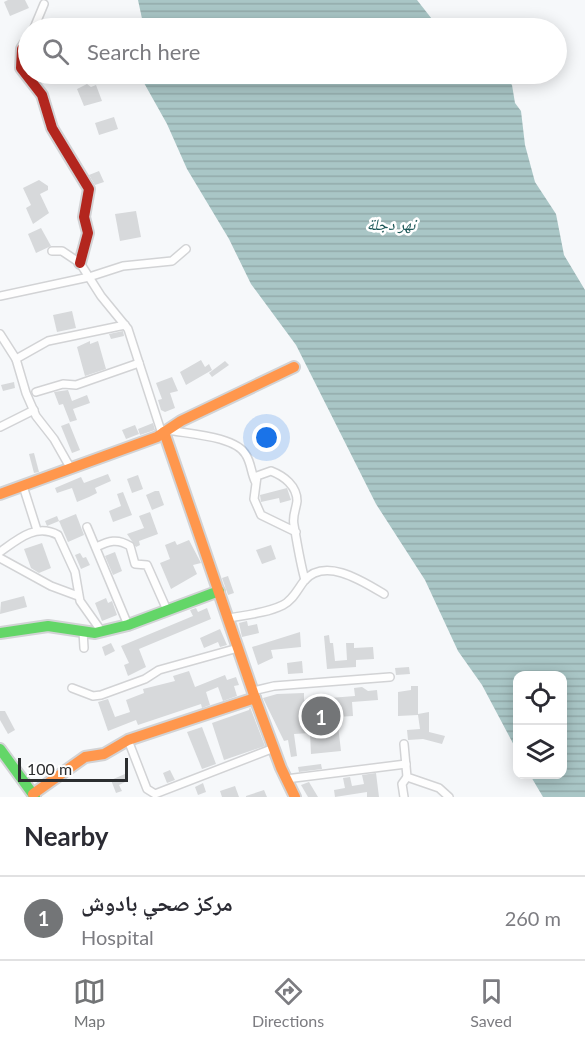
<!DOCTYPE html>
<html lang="en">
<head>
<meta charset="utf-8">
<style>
	:root { --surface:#fff; --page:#f2f2f3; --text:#2b2b33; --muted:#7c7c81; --line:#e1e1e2; --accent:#737577 }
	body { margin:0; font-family:Lato,"Noto Naskh Arabic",sans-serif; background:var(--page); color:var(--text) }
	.controls { position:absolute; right:18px; bottom:18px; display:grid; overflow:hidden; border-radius:12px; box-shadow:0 3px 15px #0003 }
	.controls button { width:54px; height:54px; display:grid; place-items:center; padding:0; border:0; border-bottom:2px solid var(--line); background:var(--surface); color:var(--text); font:30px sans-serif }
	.scale { position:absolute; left:18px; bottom:15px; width:110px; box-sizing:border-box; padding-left:6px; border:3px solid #2c2e30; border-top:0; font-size:16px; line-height:21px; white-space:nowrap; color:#2c2e30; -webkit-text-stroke:4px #fff; paint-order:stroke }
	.you { position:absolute; left:267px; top:438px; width:21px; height:21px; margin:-15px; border:4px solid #fff; border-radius:50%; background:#1a73e8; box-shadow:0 0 0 9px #1a73e833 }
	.badge { display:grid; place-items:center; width:39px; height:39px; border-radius:50%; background:var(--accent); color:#fff; font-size:20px; font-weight:700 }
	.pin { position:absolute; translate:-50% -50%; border:3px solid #fff; box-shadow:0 2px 6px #0006 }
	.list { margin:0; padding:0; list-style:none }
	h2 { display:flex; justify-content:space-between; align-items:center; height:78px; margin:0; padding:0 24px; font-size:26px }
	h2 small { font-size:20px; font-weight:400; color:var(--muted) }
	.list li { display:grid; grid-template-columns:39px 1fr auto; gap:18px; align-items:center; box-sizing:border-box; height:84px; padding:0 24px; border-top:2px solid var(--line) }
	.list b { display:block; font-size:22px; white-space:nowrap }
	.list p { margin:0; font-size:20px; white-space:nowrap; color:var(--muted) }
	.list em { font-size:20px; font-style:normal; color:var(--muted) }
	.icon { flex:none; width:33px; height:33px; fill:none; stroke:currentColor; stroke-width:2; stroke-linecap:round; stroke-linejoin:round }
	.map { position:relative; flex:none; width:585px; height:797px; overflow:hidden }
	.search { position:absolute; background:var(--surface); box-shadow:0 3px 15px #0003; left:18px; right:18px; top:18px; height:66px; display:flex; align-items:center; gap:15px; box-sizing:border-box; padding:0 21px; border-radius:33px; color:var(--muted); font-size:22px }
	.sheet { height:162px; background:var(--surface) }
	nav { display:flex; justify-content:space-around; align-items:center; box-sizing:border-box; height:84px; border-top:2px solid var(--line); background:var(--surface); font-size:16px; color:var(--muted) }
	nav a { display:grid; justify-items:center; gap:3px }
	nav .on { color:var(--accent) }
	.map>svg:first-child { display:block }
</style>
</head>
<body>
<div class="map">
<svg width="585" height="797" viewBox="0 0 585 797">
	<defs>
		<pattern id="water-rules" width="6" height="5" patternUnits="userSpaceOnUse" patternTransform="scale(1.5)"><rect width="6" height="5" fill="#a9c6c6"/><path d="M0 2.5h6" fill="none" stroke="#92aaaa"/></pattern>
	</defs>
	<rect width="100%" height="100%" fill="#f6f8fa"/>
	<g fill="url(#water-rules)">
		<polygon points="138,0 417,0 439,28 144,28"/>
		<polygon points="139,74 502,74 512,85 515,103 521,111 525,145 535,182 556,214 564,255 585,290 585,797 543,797 530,775 562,774 562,676 518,676 517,751 482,685 458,651 425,580 376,504 296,345 251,284 229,239 187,169 167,124"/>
	</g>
	<g fill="#d7d9db">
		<polygon points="8,0 25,0 29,8 10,16 4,2"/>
		<polygon points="87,84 91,87 96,85 102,101 84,106 77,89"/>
		<polygon points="114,117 118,129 99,135 95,123"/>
		<polygon points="99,171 104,182 95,185 89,175"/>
		<polygon points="39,180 48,186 48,190 40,194 49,213 33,224 26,208 31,205 23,188"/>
		<polygon points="136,211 141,237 120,241 115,214"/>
		<polygon points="41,228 51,246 36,253 28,234"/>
		<polygon points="72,311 76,328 57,332 53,315"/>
		<polygon points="123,331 124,336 111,339 109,334"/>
		<polygon points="90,341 90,344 98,341 106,369 85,376 77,347"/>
		<polygon points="201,360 205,367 209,364 212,370 186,385 180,372"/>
		<polygon points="225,361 229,365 212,377 209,373"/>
		<polygon points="172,377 178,391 170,393 175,408 165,412 161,410 158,400 162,399 156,383"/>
		<polygon points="14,382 15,388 3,391 1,385"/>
		<polygon points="68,390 72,401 87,395 90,403 73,409 77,420 70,422 63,404 59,405 54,392"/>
		<polygon points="69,423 80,450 72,453 61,426"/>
		<polygon points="153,423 155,430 140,435 138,429"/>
		<polygon points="135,425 139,434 126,439 122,430"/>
		<polygon points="34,453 39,472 34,473 29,454"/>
		<polygon points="108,474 111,481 95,488 97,493 89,497 77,502 72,488 57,493 55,488 81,477 84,483"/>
		<polygon points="138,475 143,489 132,493 127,479"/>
		<polygon points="287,488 291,500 280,503 279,498 261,502 260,495"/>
		<polygon points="155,491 159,491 164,505 152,510 146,495"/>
		<polygon points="123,492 132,515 113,522 109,511 121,506 117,494"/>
		<polygon points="150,512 158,534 139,541 140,545 136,547 127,534 144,528 139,516"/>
		<polygon points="76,514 84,535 68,542 59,521"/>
		<polygon points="57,516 59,521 47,526 45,521"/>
		<polygon points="189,540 201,563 193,565 197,574 171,589 160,563 170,559 165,545 175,541 177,545"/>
		<polygon points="42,543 51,568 39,573 31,568 24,549"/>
		<polygon points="271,545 276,559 262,564 256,550"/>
		<polygon points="115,552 122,571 113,575 105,556"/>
		<polygon points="80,553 83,558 86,557 90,565 81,569 75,555"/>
		<polygon points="228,576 234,593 228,595 222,578"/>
		<polygon points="24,596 27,607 0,614 1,602"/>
		<polygon points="106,598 108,603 112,601 117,615 102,621 95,603"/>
		<polygon points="196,608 198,612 207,608 211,619 139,649 146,667 128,676 124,665 129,663 121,646 193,616 190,610"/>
		<polygon points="247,621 248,626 257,624 259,633 242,637 239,623"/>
		<polygon points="220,629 227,645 220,647 218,642 204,648 200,638"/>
		<polygon points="300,632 301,647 271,650 273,658 258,665 252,647"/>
		<polygon points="329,635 330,643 333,643 335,661 347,660 346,643 354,643 354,648 373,647 374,659 356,660 356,667 327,669 324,636"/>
		<polygon points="111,643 115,651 105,656 102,647"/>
		<polygon points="302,661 303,673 288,674 287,663"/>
		<polygon points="409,667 410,674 396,675 395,668"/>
		<polygon points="189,671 195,687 225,675 227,680 236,677 239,685 234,686 237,696 223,701 218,687 206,692 210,705 202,708 201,704 138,725 136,720 108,731 98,702 108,699 115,717 130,712 126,700 144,693 143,689 175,681 173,676"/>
		<polygon points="411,686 418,686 418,714 429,712 429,732 445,736 442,744 423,739 408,740 407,730 420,729 418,715 398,716 398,692 411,690"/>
		<polygon points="362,687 368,691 377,690 378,700 352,702 353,716 337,717 341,751 311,754 310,733 294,734 297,756 291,757 288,740 284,741 263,698 277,694 304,693 304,700 355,696 354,688"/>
		<polygon points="250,707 265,746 224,760 212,723 249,710"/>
		<polygon points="0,711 5,711 15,730 8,734 0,720"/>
		<polygon points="202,727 216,764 202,769 187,732"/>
		<polygon points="321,764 322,769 299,772 298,767"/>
		<polygon points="170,770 175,780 167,783 163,773"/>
		<polygon points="376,773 379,797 367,797 367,792 335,797 334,790 345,788 343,778 350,777 352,786 364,784 362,775"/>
		<polygon points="125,774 127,781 119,785 122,791 116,793 111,780"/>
		<polygon points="309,782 318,797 308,797 301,785"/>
		<polygon points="203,783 206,792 198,795 195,787"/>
		<polygon points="235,786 239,797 222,797 220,791"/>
		<polygon points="264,790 267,797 246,797 246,796"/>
	</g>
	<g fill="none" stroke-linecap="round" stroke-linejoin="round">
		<defs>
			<g id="street">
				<polyline points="34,28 44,4"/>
				<polyline points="52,251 62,251 80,263 101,296 128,329 162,434"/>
				<polyline points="0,296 89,277 123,266 172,261 186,249"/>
				<polyline points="0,334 16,359 26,393 36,416 54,439 71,469"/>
				<polyline points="16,359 48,341 125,325"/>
				<polyline points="36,392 63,384 76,385 139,363"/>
				<polyline points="0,427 34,410"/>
				<path d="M168,430C188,434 236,436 246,455C251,463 251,472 255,481"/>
				<polyline points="23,486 37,530"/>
				<polyline points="87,527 128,625"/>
				<path d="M296,532L261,515L254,499L257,476L271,471C284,476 297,486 297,501C296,510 292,516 294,525C297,543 300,562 305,580"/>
				<path d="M96,547C109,541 117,538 130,546L135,564L147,565L167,610"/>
				<path d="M0,552C18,539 36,523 58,535L75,572L80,601L102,632"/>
				<polyline points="0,558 51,586 78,596"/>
				<path d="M229,618C246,615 267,613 283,605C293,600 297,590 304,581C325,556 364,582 384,594"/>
				<polyline points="83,631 84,648"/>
				<polyline points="72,688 93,696 101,695 145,679 159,670 238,648"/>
				<polyline points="253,691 274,686 390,677"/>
				<polyline points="128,740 147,789 155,794 274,748"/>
				<polyline points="404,744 407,777 439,788 449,797"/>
				<polyline points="286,779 406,764"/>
				<polyline points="404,797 402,784 407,777"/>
			</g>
			<g id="fast">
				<polyline points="0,633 48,626 95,633 128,625 219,591"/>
				<polyline points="0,749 35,797"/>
			</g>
			<g id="slow">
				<polyline points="164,432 255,698 281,768 295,797"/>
				<polyline points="0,494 157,437 181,421 294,367"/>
				<polyline points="33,794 85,757 104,754 128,740 255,698"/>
			</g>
			<polyline id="jam" points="28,40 22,49 21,68 42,95 52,128 89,189 84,217 88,233 80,263"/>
		</defs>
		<use href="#street" stroke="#d2d3d5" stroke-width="10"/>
		<use href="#fast" stroke="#d2d3d5" stroke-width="14"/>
		<use href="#slow" stroke="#d2d3d5" stroke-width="14"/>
		<use href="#jam" stroke="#d2d3d5" stroke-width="14"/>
		<use href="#street" stroke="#fefefe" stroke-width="7"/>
		<use href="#fast" stroke="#63d668" stroke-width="10"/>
		<use href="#slow" stroke="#ff974d" stroke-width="10"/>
		<use href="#jam" stroke="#b3261e" stroke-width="10"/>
	</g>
	<g text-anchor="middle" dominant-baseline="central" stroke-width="5" stroke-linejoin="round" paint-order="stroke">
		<g font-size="16" font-style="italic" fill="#1d5858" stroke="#fff">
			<text x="391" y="223">نهر دجلة</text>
		</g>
	</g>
</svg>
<div class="controls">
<button><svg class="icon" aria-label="locate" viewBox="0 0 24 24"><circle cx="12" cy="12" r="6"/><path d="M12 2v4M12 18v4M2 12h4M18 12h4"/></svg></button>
<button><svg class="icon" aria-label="layers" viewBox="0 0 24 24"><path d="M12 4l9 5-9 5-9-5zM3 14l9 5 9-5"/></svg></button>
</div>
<div class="scale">100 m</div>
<div class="you"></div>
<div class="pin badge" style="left:321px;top:716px">1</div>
<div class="search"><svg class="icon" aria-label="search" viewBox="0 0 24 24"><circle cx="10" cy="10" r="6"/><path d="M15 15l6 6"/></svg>Search here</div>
</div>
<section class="sheet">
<h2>Nearby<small></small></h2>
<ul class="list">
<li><span class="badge">1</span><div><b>مركز صحي بادوش</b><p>Hospital</p></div><em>260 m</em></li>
</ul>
</section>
<nav>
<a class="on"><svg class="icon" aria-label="map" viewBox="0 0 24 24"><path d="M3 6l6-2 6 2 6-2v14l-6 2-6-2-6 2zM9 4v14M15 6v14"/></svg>Map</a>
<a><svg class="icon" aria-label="directions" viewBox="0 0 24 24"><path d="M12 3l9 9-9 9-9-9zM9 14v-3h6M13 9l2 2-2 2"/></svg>Directions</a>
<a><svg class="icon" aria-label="saved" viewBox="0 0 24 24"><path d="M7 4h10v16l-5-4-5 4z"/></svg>Saved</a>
</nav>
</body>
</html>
